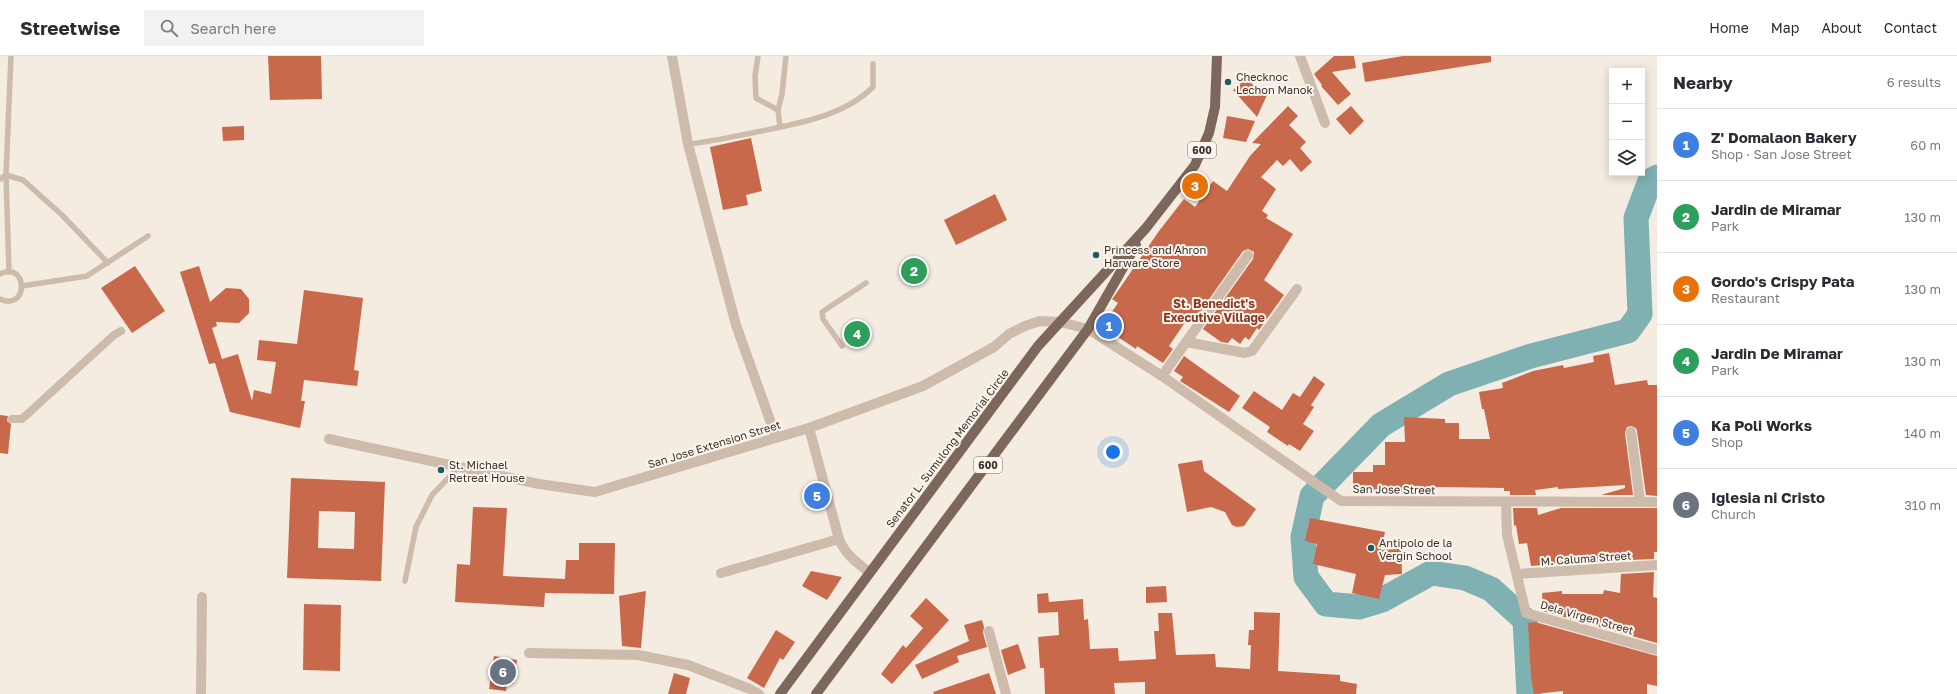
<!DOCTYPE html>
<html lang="en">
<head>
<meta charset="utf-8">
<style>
	:root { --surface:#fff; --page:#f2f2f3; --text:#2b2b33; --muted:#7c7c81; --line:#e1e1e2; --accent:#1a73e8 }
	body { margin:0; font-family:"Golos Text",sans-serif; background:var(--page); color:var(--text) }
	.controls { position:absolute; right:12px; top:12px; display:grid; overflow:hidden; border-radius:0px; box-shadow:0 2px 10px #0003 }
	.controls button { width:36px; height:36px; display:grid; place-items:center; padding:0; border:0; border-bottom:1px solid var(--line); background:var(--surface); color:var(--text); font:20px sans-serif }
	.you { position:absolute; left:1113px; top:396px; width:14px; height:14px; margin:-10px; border:3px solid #fff; border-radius:50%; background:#1a73e8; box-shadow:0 0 0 6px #1a73e833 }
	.badge { display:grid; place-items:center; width:26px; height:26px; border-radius:50%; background:var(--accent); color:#fff; font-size:13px; font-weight:700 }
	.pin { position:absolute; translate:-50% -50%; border:2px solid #fff; box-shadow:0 1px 4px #0006 }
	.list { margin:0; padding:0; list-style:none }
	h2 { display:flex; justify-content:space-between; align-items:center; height:52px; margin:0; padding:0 16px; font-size:17px }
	h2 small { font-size:13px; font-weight:400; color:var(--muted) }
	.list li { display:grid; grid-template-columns:26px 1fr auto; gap:12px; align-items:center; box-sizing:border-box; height:72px; padding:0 16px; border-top:1px solid var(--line) }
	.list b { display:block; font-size:15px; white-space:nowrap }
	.list p { margin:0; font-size:13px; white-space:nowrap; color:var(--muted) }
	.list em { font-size:13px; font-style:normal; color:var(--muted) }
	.icon { flex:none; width:22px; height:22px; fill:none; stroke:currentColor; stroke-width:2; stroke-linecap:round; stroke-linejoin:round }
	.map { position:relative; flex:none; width:1657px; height:638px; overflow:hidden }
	header { display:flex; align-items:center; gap:24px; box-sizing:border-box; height:56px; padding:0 20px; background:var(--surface); border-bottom:1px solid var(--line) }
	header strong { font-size:19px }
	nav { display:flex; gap:22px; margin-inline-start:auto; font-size:14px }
	.search { width:280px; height:36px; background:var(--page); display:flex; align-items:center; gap:10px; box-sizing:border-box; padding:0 14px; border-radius:0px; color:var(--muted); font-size:15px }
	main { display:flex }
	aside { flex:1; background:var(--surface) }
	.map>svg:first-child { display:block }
</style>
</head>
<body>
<header>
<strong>Streetwise</strong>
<div class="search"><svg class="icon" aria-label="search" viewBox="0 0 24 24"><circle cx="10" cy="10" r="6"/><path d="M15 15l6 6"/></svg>Search here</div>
<nav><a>Home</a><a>Map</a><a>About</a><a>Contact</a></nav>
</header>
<main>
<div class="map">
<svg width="1657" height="638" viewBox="0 0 1657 638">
	<rect width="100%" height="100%" fill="#f4ebe1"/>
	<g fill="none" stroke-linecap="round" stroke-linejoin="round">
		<polyline stroke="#7fb0b2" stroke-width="25" points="1529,638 1525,564 1491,533 1465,522 1431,517 1382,544 1359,551 1326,548 1306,521 1303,481 1312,440 1381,369 1449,328 1531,300 1628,275 1640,258 1636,162 1650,125 1657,121"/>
	</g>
	<g fill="#c8694b" fill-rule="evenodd">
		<polygon points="268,0 321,0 322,43 270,44"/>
		<polygon points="1334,0 1354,0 1356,12 1332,16 1351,38 1338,49 1321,30 1322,29 1314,18"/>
		<polygon points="1403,0 1491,0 1491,6 1365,26 1362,7"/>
		<polygon points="1247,22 1259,36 1267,39 1257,61 1233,34"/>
		<polygon points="1288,50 1298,60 1289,69 1306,86 1300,92 1312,106 1301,116 1290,103 1283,110 1277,104 1261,121 1276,133 1262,155 1268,159 1266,162 1293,178 1264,224 1284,239 1259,274 1257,272 1249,284 1245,281 1240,288 1232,282 1228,287 1221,286 1203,273 1253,203 1254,196 1248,193 1243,195 1193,266 1188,262 1169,290 1173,293 1163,307 1137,290 1136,293 1115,279 1114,281 1101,272 1118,247 1112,243 1113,242 1159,175 1184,143 1195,151 1213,125 1227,135 1250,100 1261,88 1252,87"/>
		<polygon points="1351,50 1364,65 1350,79 1336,63"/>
		<polygon points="1227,60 1255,65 1246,86 1223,82"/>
		<polygon points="244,70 244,84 223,85 222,71"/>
		<polygon points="751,82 762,135 746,139 748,149 723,154 710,91"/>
		<polygon points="995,138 1007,164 956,189 944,164"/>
		<polygon points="135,210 165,255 132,277 101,232"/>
		<polygon points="199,210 210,246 226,232 241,233 249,243 249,257 239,267 216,266 217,270 212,272 222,303 238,298 252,345 254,334 271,338 276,306 257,304 259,284 297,288 304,234 363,242 354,314 359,315 357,330 304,324 301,345 305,345 300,372 230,356 215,307 209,308 180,216"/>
		<polygon points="1609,297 1615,329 1647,324 1648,329 1657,329 1657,440 1646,439 1637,375 1636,372 1631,370 1627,371 1625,377 1633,439 1601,439 1625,432 1625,429 1558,433 1558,431 1535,434 1536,439 1510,439 1510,435 1504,435 1504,432 1441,431 1427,432 1427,434 1403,433 1403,436 1353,435 1353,416 1373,416 1373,409 1385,409 1385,386 1405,386 1404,361 1445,363 1445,367 1459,367 1459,383 1490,383 1484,353 1482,353 1479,336 1503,332 1502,327 1533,315 1563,309 1564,312 1594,306 1593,300"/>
		<polygon points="1184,300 1240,340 1229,356 1180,325 1183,321 1174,315"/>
		<polygon points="1314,320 1325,328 1311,349 1314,351 1303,368 1314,375 1300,395 1289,388 1288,390 1267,376 1270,371 1242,352 1254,335 1282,354 1293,337 1300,341"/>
		<polygon points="0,359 8,360 7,365 11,368 8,398 0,397"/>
		<polygon points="1202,404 1204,415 1256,453 1244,470 1237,471 1232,469 1225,456 1211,451 1187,456 1178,408"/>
		<path d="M291,422L385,426L381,525L287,522ZM319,455L355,456L354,493L318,492Z"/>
		<polygon points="473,451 507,452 503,520 565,523 566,504 579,504 579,487 615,487 614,538 545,537 544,551 455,546 457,508 470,509"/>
		<polygon points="1513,452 1537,452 1538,459 1561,452 1657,452 1657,496 1654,496 1654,503 1580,506 1580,500 1554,508 1531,510 1527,487 1519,488 1516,469 1514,470"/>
		<polygon points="1310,462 1385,476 1381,494 1401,493 1402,518 1385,519 1379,543 1352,537 1356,518 1313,508 1317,488 1305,485"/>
		<polygon points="811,515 842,521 827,544 802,530"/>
		<polygon points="1654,516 1653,541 1657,542 1657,587 1543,555 1542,537 1562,535 1562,538 1603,538 1604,534 1620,537 1621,518"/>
		<polygon points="1166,530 1167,546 1146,547 1146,531"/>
		<polygon points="646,535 641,592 622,590 619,540"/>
		<polygon points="1048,537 1049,546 1083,543 1084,564 1088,563 1090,593 1118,592 1119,605 1156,603 1154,575 1159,575 1158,557 1172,557 1176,599 1215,598 1216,611 1250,613 1251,589 1248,589 1249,574 1254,574 1254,556 1280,557 1278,615 1340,619 1340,625 1357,628 1356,638 1145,638 1145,626 1114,627 1115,638 1045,638 1044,612 1040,612 1038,581 1059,579 1058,556 1038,557 1037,538"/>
		<polygon points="926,542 949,564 892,628 881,618 903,589 906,592 923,572 910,560"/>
		<polygon points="304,548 341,549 340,615 303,614"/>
		<polygon points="982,564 984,571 983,577 987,591 957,600 959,606 922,623 915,609 969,585 964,569"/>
		<polygon points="1535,566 1657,600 1657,630 1647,628 1647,638 1563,638 1563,635 1534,638 1531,621 1528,567"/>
		<polygon points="776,574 795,586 783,604 780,602 764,632 747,622"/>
		<polygon points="1018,588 1026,612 1008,619 1001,594"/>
		<polygon points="494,600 517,604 513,628 507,627 506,635 489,633"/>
		<polygon points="674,617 690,622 686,638 668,638"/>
		<polygon points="989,617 996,638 934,638 933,636"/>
	</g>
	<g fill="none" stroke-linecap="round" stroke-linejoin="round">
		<g stroke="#cdbbac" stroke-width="5.5">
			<polyline points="758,0 755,20 756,42 778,54"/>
			<polyline points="780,71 778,54 782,38 786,0"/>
			<path d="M688,88C709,86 730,81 752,77C793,68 842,62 873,31V8"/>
			<polyline points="0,123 6,119 23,124 62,159 108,207"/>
			<polyline points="9,216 6,119 11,0"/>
			<path d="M0,218C28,204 29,256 0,243"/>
			<polyline points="22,230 87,220 148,180"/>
			<polyline points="842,290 823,263 822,256 866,227"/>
			<polyline points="405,525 416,471 432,439 459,411"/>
		</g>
		<polyline stroke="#cdbbac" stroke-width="8" points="12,363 22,363 114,279 121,275"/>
		<g stroke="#cdbbac" stroke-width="10">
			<polyline points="672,0 688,88 736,269 776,381"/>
			<polyline points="1300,0 1325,67"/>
			<polyline points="1186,286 1245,297 1252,295 1297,233"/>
			<polyline points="1162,320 1248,199"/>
			<path d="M809,372L839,483C845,498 856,506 869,516"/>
			<polyline points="1631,376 1640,445"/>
			<polyline points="329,383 539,428 595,436 809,372 923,330 994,291 1009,278 1025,270 1040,265 1060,266 1088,273 1162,320 1341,445 1657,446"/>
			<polyline points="1506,446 1507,479 1526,557 1657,594"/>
			<polyline points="721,517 839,483"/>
			<polyline points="1517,518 1657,509"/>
			<polyline points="989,575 1006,638"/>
			<polyline points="529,597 638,599 688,609 750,633 759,638"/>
			<polyline points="201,638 202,541"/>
		</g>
		<g stroke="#7d675c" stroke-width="10">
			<polyline points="780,638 1038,290 1146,172 1195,109 1209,77 1215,51 1217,0"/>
			<polyline points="816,638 1088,273 1136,189"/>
		</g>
	</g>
	<g fill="#1f5a5e" stroke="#fbf5ee" stroke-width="1.5">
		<circle cx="1228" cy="26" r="4"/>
		<circle cx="1096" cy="199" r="4"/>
		<circle cx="441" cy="414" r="4"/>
		<circle cx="1371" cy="492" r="4"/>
	</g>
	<g text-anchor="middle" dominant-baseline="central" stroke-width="4" stroke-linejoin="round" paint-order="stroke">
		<g fill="#fbf5ee" stroke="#756b66" stroke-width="1">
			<rect x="1188" y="86" width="28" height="16" rx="3"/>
			<rect x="974" y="401" width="28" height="16" rx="3"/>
		</g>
		<g font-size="10" font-weight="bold" fill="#3b302b">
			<text x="1202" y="94">600</text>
			<text x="988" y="409">600</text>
		</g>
		<g font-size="11" fill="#3b302b" stroke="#fbf5ee" text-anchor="start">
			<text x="1236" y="20">Checknoc<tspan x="1236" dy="13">Lechon Manok</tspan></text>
			<text x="1104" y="193">Princess and Ahron<tspan x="1104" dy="13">Harware Store</tspan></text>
			<text x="449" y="408">St. Michael<tspan x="449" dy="13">Retreat House</tspan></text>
			<text x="1379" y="486">Antipolo de la<tspan x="1379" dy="13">Vergin School</tspan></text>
		</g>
		<g font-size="11" fill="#3b302b" stroke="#fbf5ee">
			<text transform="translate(714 388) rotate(-17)">San Jose Extension Street</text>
			<text transform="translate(947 392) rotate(-53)">Senator L. Sumulong Memorial Circle</text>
			<text transform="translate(1394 433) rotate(1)">San Jose Street</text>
			<text transform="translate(1586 502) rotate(-4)">M. Caluma Street</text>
			<text transform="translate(1587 561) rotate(16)">Dela Virgen Street</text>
		</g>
		<g font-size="12" font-weight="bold" fill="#8c3b22" stroke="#fbf5ee">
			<text x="1214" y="247">St. Benedict's<tspan x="1214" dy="14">Executive Village</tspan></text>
		</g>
	</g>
</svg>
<div class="controls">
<button>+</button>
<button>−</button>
<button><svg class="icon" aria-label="layers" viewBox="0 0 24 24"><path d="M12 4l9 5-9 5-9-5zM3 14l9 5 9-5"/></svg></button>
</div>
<div class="you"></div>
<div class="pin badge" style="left:1109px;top:270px;background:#3f7fe0">1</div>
<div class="pin badge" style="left:914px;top:215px;background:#2e9e5b">2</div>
<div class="pin badge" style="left:1195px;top:130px;background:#e8710a">3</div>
<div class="pin badge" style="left:857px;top:278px;background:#2e9e5b">4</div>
<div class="pin badge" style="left:817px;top:440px;background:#3f7fe0">5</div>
<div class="pin badge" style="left:503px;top:616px;background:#6b7280">6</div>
</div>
<aside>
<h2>Nearby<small>6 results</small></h2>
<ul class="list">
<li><span class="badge" style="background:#3f7fe0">1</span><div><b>Z' Domalaon Bakery</b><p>Shop · San Jose Street</p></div><em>60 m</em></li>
<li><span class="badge" style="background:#2e9e5b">2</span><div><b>Jardin de Miramar</b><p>Park</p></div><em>130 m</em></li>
<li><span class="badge" style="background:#e8710a">3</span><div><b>Gordo's Crispy Pata</b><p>Restaurant</p></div><em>130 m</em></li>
<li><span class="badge" style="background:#2e9e5b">4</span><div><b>Jardin De Miramar</b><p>Park</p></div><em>130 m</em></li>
<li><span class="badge" style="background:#3f7fe0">5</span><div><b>Ka Poli Works</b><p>Shop</p></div><em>140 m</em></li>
<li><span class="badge" style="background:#6b7280">6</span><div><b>Iglesia ni Cristo</b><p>Church</p></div><em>310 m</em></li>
</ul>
</aside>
</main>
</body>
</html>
